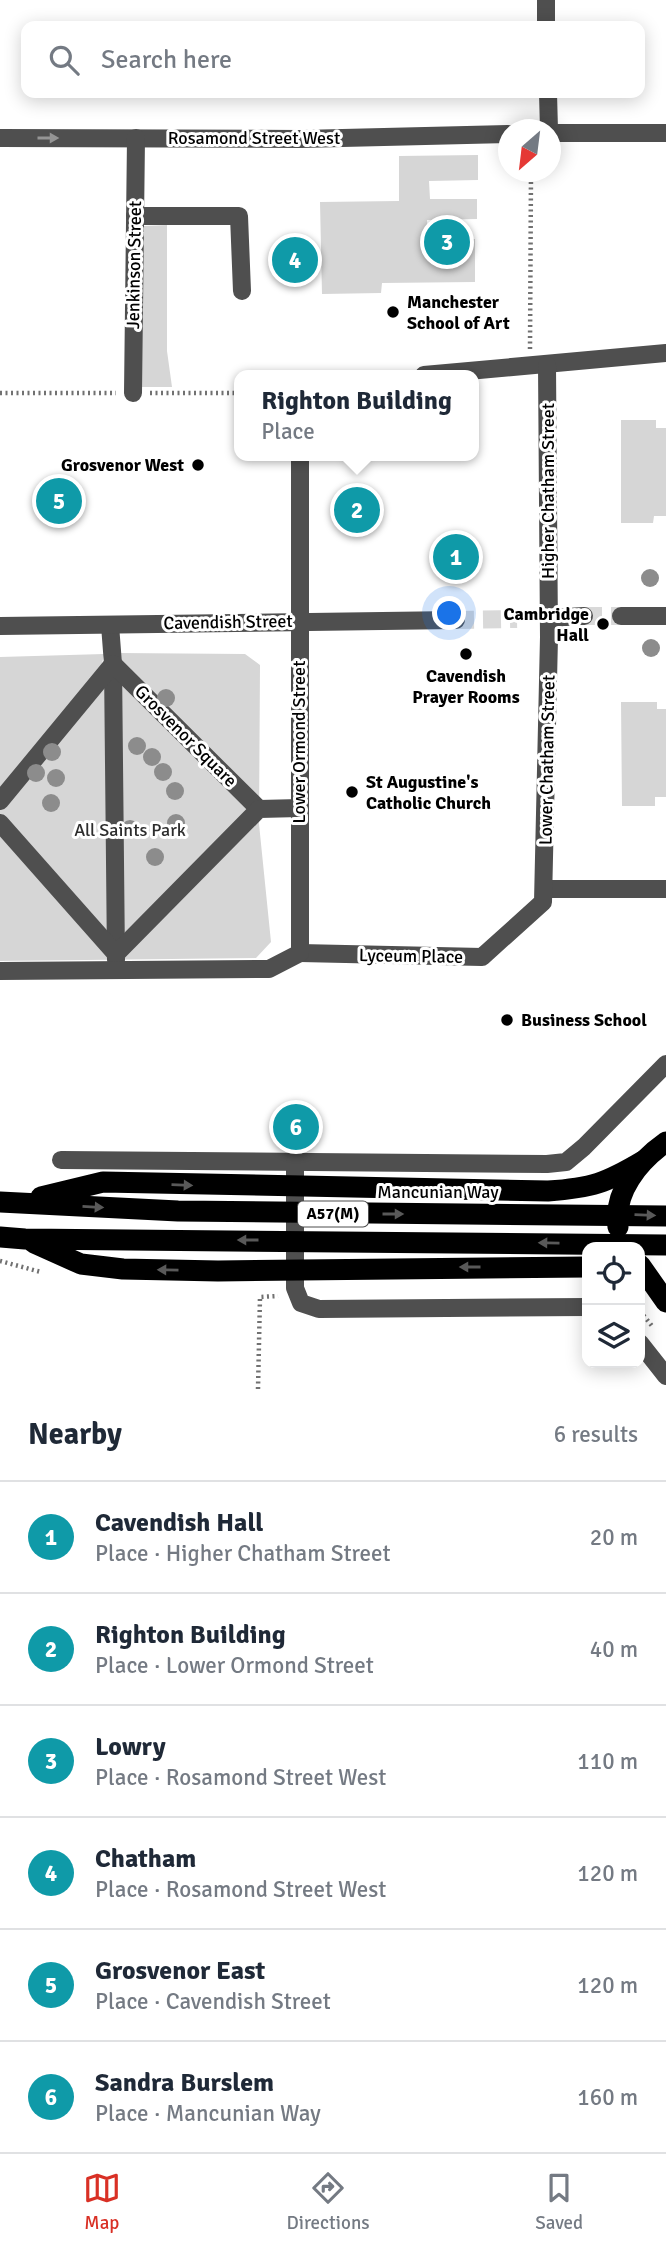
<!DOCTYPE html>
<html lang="en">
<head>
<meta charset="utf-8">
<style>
	:root { --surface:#fff; --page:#f6f6f7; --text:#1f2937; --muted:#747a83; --line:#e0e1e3; --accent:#d93025 }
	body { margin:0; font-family:Signika,sans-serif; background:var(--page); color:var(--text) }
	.controls { position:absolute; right:21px; bottom:21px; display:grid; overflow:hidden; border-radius:14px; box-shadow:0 4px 18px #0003 }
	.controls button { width:63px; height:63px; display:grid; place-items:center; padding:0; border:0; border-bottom:2px solid var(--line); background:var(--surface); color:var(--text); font:35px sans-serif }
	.compass { position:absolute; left:498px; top:119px; width:63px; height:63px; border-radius:50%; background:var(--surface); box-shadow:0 4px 18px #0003; rotate:208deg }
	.you { position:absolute; left:450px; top:614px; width:24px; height:24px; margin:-18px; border:5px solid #fff; border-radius:50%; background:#1a73e8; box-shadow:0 0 0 10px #1a73e833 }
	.badge { display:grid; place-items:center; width:46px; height:46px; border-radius:50%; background:var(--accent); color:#fff; font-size:23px; font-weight:700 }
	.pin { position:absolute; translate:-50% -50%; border:4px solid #fff; box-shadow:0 2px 7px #0006 }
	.popup { position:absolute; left:234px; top:370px; width:245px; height:91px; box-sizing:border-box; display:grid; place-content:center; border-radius:14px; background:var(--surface); filter:drop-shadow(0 2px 5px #0005); font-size:23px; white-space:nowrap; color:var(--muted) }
	.popup b { font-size:26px; color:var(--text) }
	.popup::after { content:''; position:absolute; left:50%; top:100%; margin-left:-14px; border:14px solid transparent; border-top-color:var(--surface) }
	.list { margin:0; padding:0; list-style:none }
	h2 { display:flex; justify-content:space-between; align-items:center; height:91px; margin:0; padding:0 28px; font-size:30px }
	h2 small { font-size:23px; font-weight:400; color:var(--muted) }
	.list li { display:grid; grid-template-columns:46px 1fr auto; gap:21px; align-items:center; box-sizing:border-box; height:112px; padding:0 28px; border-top:2px solid var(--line) }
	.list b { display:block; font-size:26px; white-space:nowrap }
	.list p { margin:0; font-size:23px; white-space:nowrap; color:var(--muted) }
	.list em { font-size:23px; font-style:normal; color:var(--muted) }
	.icon { flex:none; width:38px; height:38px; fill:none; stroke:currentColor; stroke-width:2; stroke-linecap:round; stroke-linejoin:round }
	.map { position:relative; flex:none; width:666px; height:1389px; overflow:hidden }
	.search { position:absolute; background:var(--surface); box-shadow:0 4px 18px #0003; left:21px; right:21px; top:21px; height:77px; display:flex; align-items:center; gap:18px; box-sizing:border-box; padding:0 24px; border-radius:14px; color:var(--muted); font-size:26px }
	.sheet { height:763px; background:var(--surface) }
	nav { display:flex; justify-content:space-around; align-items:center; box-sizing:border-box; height:98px; border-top:2px solid var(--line); background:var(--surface); font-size:19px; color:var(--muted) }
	nav a { display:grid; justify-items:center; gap:4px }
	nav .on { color:var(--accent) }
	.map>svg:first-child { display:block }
</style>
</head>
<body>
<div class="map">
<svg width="666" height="1389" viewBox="0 0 666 1389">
	<rect width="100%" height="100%" fill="#fff"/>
	<g fill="#d6d6d6">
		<polygon points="478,155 478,180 429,181 430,199 477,199 477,219 427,220 428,240 475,239 475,282 382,283 381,293 322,294 320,202 399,201 399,156"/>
		<polygon points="167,225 167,351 172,387 138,387 143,226"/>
		<polygon points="621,420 656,420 656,428 666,428 666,516 654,516 653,523 621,523"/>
		<polygon points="119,653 245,654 260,665 259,824 271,942 256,958 0,961 0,657 104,654 102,664"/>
		<polygon points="621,702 657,702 657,709 666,709 666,797 655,797 655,806 622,806"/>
	</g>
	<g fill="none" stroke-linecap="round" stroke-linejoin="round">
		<g stroke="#d9d9d9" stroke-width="18" stroke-dasharray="18 9" stroke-linecap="butt">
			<polyline points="584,616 621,616"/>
			<polyline points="456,620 517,619"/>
		</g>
		<g stroke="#717171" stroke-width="4.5" stroke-dasharray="2 3.5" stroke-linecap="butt">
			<polyline points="530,349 531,172"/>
			<polyline points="0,393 116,393"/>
			<polyline points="150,393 240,393"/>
			<polyline points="517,619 530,618"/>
			<polyline points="0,1261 41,1272"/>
			<polyline points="640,1311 652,1326"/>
			<polyline points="258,1389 260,1297 278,1296"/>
		</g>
		<g stroke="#4f4f4f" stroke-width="18">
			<polyline points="546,0 546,26"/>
			<polyline points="548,93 549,130"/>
			<polyline points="550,133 666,133"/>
			<polyline points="0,138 301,139 508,134"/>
			<polyline points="135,216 239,216 242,291"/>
			<polyline points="424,375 666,353"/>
			<polyline points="133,393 136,138"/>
			<polyline points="621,616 666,616"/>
			<polyline points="548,618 584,616"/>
			<polyline points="110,625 113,664 116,960"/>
			<polyline points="0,626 456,620"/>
			<polyline points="0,801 113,664 259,809"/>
			<polyline points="0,823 116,954 259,809 300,808"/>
			<polyline points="545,889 666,889"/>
			<polyline points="300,953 482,957 543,902 549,637 547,365"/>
			<polyline points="0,971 269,969 300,953 300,456"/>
			<polyline points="61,1160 547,1164 566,1162 584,1147 666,1064"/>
			<polyline points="295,1161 295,1288 301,1303 319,1309 587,1307"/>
			<polyline points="640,1343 666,1376"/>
		</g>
		<g stroke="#000" stroke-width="21">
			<path d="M41,1197L103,1182L548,1191C592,1188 606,1183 643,1161"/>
			<polyline points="0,1202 178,1211 666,1216"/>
			<path d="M618,1227C613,1192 639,1161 666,1142"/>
			<polyline points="0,1237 25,1239 666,1245"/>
			<polyline points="34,1243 81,1264 123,1269 218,1271 587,1267"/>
			<polyline points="640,1265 666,1302"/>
		</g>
	</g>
	<g fill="#8c8c8c">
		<circle cx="650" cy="578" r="9"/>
		<circle cx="651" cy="648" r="9"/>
		<circle cx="166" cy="698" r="9"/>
		<circle cx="137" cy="746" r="9"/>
		<circle cx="52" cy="752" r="9"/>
		<circle cx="152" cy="757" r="9"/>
		<circle cx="163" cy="772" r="9"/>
		<circle cx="36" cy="773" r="9"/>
		<circle cx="56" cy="778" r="9"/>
		<circle cx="175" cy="791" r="9"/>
		<circle cx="51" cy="803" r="9"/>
		<circle cx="176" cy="823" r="9"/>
		<circle cx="130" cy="829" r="9"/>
		<circle cx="155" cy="857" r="9"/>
	</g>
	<defs><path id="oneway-solid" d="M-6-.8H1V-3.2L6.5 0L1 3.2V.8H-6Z" transform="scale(1.75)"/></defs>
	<use fill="#959595" href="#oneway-solid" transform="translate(48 138)"/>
	<g fill="#595959">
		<use href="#oneway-solid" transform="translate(182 1185) rotate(2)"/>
		<use href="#oneway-solid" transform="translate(93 1207) rotate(3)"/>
		<use href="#oneway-solid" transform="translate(393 1214)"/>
		<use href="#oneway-solid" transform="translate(645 1215) rotate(2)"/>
		<use href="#oneway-solid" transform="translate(248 1240) rotate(-180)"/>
		<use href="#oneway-solid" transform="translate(549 1243) rotate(-179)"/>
		<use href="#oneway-solid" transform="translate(470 1267) rotate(180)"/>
		<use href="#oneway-solid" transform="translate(168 1270) rotate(-179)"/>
	</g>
	<g fill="#000" stroke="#fff" stroke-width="2.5">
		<circle cx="393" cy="312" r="7"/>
		<circle cx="198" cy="465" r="7"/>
		<circle cx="603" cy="624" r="7"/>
		<circle cx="466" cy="654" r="7"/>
		<circle cx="352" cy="792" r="7"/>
		<circle cx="507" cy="1020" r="7"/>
	</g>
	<g text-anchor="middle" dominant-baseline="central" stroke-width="6" stroke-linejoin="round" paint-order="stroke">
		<rect fill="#fff" stroke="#4c4c4c" stroke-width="2" x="298" y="1201.5" width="70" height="25" rx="5"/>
		<g font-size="16" font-weight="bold" fill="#000">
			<text x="333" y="1214">A57(M)</text>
		</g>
		<g font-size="18" fill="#000" stroke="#fff">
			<text x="254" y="138">Rosamond Street West</text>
			<text transform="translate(134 265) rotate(-89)">Jenkinson Street</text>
			<text transform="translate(548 491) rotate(-90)">Higher Chatham Street</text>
			<text transform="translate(228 622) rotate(-1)">Cavendish Street</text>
			<text transform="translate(186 736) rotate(45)">Grosvenor Square</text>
			<text transform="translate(299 742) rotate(-90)">Lower Ormond Street</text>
			<text transform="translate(547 760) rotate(-89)">Lower Chatham Street</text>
			<text transform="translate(411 956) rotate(1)">Lyceum Place</text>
			<text x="438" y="1192">Mancunian Way</text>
		</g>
		<g font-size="18" font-weight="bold" fill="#000" stroke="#fff" text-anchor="start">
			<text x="407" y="302">Manchester<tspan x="407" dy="21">School of Art</tspan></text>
			<text x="184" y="465" text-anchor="end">Grosvenor West</text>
			<text x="589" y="614" text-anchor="end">Cambridge<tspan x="589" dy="21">Hall</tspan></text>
			<text x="466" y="676" text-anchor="middle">Cavendish<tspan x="466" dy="21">Prayer Rooms</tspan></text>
			<text x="366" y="782">St Augustine's<tspan x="366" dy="21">Catholic Church</tspan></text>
			<text x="521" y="1020">Business School</text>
		</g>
		<g font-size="18" fill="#2d2d2d" stroke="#fff">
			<text x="130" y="830">All Saints Park</text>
		</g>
	</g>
</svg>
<div class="controls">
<button><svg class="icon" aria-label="locate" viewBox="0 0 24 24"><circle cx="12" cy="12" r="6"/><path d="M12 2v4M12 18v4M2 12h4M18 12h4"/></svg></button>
<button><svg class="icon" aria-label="layers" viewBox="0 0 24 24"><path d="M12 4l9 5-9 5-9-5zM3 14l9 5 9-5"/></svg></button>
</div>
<svg class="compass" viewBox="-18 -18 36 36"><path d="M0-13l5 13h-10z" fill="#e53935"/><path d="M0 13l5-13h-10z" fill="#747a83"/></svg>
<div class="you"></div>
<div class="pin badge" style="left:456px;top:557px;background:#0f9aa8">1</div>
<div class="pin badge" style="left:357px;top:510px;background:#0f9aa8">2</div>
<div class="popup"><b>Righton Building</b>Place</div>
<div class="pin badge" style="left:447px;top:242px;background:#0f9aa8">3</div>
<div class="pin badge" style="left:295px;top:260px;background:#0f9aa8">4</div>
<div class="pin badge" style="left:59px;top:501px;background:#0f9aa8">5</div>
<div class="pin badge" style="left:296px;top:1127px;background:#0f9aa8">6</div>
<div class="search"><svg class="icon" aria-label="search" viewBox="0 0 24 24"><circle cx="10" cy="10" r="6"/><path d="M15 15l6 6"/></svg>Search here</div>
</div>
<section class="sheet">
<h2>Nearby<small>6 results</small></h2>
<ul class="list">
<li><span class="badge" style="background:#0f9aa8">1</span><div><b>Cavendish Hall</b><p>Place · Higher Chatham Street</p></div><em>20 m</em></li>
<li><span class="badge" style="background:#0f9aa8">2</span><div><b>Righton Building</b><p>Place · Lower Ormond Street</p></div><em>40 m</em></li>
<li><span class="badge" style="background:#0f9aa8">3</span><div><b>Lowry</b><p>Place · Rosamond Street West</p></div><em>110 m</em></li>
<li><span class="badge" style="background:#0f9aa8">4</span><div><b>Chatham</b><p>Place · Rosamond Street West</p></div><em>120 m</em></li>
<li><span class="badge" style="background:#0f9aa8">5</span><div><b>Grosvenor East</b><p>Place · Cavendish Street</p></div><em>120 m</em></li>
<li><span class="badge" style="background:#0f9aa8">6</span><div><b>Sandra Burslem</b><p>Place · Mancunian Way</p></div><em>160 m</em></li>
</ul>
</section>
<nav>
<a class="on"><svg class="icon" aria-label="map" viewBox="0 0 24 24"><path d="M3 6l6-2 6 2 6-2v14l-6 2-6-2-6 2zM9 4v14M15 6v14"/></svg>Map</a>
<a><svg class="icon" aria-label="directions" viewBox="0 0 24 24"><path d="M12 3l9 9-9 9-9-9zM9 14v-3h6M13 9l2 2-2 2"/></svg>Directions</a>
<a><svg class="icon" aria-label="saved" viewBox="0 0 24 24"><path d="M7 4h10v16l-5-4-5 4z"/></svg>Saved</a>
</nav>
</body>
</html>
